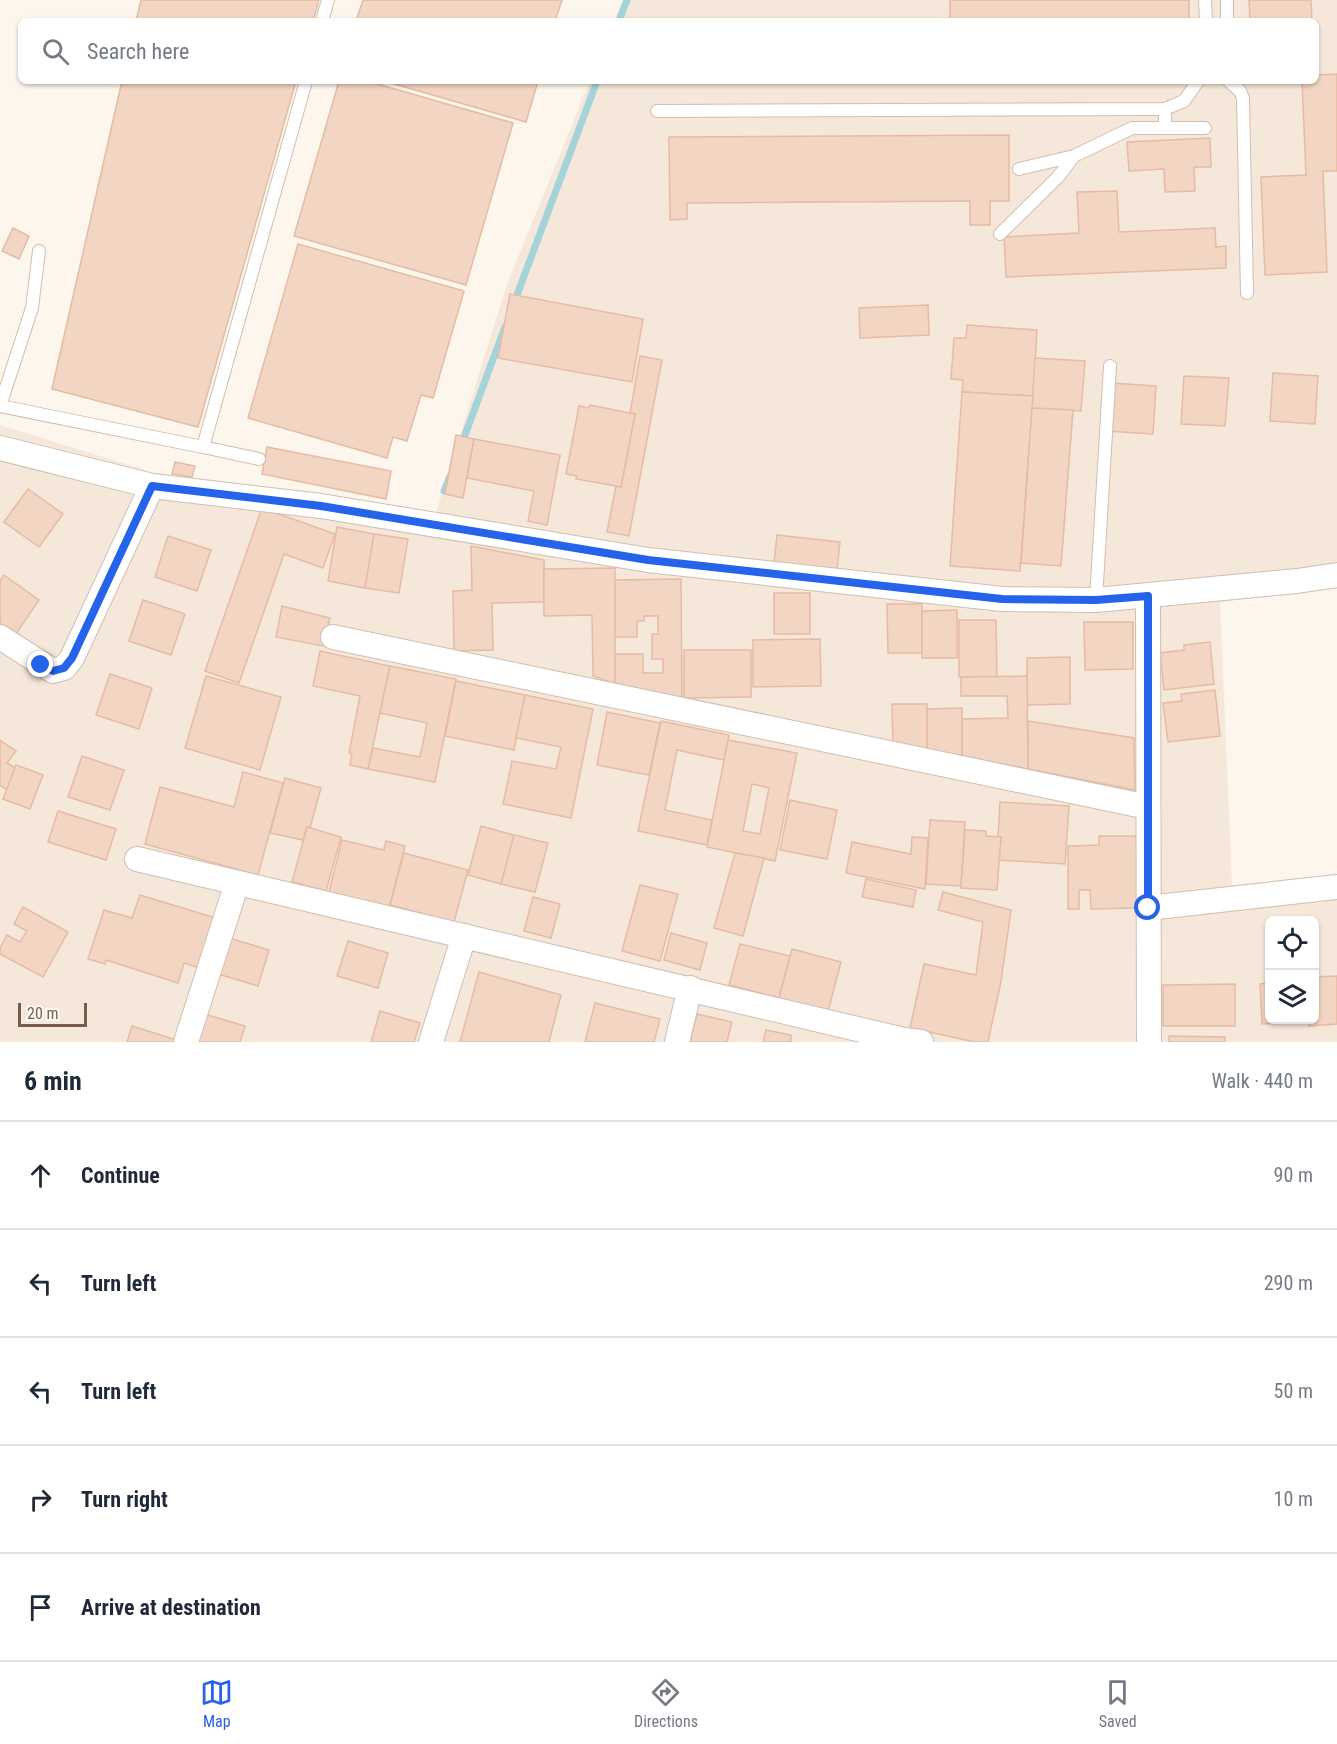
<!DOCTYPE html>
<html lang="en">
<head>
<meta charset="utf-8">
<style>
	:root { --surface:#fff; --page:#f6f6f7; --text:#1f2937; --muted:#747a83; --line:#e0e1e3; --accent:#2563eb }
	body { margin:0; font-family:"Roboto Condensed",sans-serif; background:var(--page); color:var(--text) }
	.controls { position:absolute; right:18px; bottom:18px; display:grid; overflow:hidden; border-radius:9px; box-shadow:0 2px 4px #0004 }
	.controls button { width:54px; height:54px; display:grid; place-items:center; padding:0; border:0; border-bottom:2px solid var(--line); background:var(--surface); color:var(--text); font:30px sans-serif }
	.scale { position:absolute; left:18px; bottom:15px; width:69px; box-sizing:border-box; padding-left:6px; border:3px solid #7a5c4d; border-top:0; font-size:16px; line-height:21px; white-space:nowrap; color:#7a5c4d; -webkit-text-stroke:4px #fffaf3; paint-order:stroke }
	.stop { position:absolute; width:18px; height:18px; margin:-14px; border:4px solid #2563eb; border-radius:50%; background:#fff }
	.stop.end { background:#2563eb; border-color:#fff; box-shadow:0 2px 6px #0008 }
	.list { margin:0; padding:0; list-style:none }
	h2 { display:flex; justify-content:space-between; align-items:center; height:78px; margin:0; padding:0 24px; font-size:26px }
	h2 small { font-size:20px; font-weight:400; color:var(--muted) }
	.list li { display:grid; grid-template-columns:39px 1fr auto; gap:18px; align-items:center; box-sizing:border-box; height:108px; padding:0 24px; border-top:2px solid var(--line) }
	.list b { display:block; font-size:22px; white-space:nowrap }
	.list em { font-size:20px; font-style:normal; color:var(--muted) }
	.icon { flex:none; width:33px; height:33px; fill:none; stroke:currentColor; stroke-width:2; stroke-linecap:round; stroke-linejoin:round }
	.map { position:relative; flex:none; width:1337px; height:1042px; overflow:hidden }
	.search { position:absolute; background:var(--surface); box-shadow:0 2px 4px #0004; left:18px; right:18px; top:18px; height:66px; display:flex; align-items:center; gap:15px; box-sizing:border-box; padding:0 21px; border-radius:9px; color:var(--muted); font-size:22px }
	.sheet { height:618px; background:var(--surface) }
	nav { display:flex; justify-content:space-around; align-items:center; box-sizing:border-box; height:84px; border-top:2px solid var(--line); background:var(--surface); font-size:16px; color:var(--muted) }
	nav a { display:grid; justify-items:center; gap:3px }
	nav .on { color:var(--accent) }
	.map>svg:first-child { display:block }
</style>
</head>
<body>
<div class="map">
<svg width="1337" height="1042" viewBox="0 0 1337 1042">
	<rect width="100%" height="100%" fill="#fdf6ec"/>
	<path fill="#f5e8da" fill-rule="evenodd" d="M623,0H1337V587L1220,602L1232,885L1337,875V1042H0V425L168,477L435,516L507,284L590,81H1316V21H614ZM1270,921H1314V1020H1270Z"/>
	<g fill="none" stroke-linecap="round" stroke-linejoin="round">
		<g stroke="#a5d3da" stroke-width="7">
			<polyline points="619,21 627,0"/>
			<polyline points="514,303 597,81"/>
			<polyline points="462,443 505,327"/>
			<polyline points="444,491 450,476"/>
		</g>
	</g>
	<g fill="#f3d5c3" stroke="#e6bba3" stroke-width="1.5" fill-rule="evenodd">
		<polygon points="141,0 319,0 313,21 136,21"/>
		<polygon points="363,0 562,0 555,21 356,21"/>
		<rect x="950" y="0" width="239" height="21"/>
		<polygon points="1249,0 1311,0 1312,21 1250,21"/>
		<polygon points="1337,74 1337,171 1323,171 1327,272 1265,275 1261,177 1306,175 1302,81 1316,81 1316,75"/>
		<polygon points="122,81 296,81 198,427 52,389"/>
		<polygon points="339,81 367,81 513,123 466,285 294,236"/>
		<polygon points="384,81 538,81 526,122"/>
		<polygon points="1009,135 1009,201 990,201 990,225 970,225 970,201 687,203 687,219 670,220 669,137"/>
		<polygon points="1210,138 1211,167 1194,167 1195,191 1165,192 1164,169 1129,171 1127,142"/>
		<polygon points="1117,191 1119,232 1215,228 1216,247 1226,246 1226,268 1006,277 1004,237 1079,233 1077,192"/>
		<polygon points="13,228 29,236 19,259 2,251"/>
		<polygon points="298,244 464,291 433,398 421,395 407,441 393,437 387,458 248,418"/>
		<polygon points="510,294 643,319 632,382 498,358"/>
		<polygon points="928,305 929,335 860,338 859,308"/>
		<polygon points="967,325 1037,330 1033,396 962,392 963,380 951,379 954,338 966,338"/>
		<polygon points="640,356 662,360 629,536 607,532 616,486 621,487 635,414 630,413"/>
		<polygon points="1035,358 1085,361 1081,411 1032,408"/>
		<polygon points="1273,373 1318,376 1315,424 1270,421"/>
		<polygon points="1184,376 1229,378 1225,426 1181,424"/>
		<polygon points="1111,383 1156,386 1153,434 1108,431"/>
		<polygon points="962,392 1033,396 1020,571 950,566"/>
		<polygon points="590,405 635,414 621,487 576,479 577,476 566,474 579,406 589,408"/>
		<polygon points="1032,408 1073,410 1061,566 1021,563"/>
		<polygon points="456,435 474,439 463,498 445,494"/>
		<polygon points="474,439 560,455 547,525 528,521 534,491 467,478"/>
		<polygon points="267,447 391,471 386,499 262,474"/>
		<polygon points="175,462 195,466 192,477 172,474"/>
		<polygon points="28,489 63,514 39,547 4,522"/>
		<polygon points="262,508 335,534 323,568 284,554 239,683 205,671"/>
		<polygon points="337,527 374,534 365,588 328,581"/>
		<polygon points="374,534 408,539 399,593 365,588"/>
		<polygon points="777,535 840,542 837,570 774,563"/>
		<polygon points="168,536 211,550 197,591 155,577"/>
		<polygon points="471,546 544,560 544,602 492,603 493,650 454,651 453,591 472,590"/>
		<polygon points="615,568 615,684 593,676 592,615 544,616 544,569"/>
		<polygon points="4,575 39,600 16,634 0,623 0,581"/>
		<polygon points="681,579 682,702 615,688 615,654 643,654 643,673 663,673 663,659 652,659 652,634 658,634 658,616 644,616 644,621 637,621 637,637 615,637 615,580"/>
		<rect x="774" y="593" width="36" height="41"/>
		<polygon points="143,600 185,614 171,655 129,641"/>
		<polygon points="887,604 922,604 922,653 888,653"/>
		<polygon points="282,606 330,618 323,646 276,637"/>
		<polygon points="957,610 957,658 922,658 922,611"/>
		<polygon points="959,620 996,620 997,677 959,677"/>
		<polygon points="1084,622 1133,622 1133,669 1085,670"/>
		<polygon points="820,639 821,686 753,687 753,640"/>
		<polygon points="1210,642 1214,684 1164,690 1160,653 1184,650 1184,645"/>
		<polygon points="684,650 751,650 751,697 684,698"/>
		<polygon points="320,651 390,666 368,769 350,765 352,754 349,753 360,696 313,686"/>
		<polygon points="1070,657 1070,704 1027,705 1027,658"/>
		<polygon points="390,666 456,679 435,782 368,769 373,748 420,757 427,723 380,713"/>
		<polygon points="110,674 152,688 139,729 96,715"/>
		<polygon points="206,676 281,697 260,770 185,748"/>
		<polygon points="1027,676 1028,769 962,756 962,719 1008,718 1007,696 961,696 961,677"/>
		<polygon points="456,681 525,695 514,750 445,736"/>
		<polygon points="1215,690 1220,736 1168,742 1163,703 1182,701 1181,694"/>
		<polygon points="525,695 593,709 571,818 503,804 512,761 556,769 561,747 516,738"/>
		<polygon points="892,704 927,704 927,753 893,753"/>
		<polygon points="962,708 962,756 927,756 927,709"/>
		<polygon points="607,712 660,723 649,775 597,765"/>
		<polygon points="661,721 729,735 724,760 677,750 665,810 712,820 707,845 638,831"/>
		<polygon points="1028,721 1134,738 1135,790 1028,769"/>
		<polygon points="0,740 16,751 7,763 15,768 7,790 0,785"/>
		<path d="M728,740L797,753L775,861L707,847ZM752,784L769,788L760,834L743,831Z"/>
		<polygon points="82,756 124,770 110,810 68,797"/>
		<polygon points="16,765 43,775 30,809 3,799"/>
		<polygon points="243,772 283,783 258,875 145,844 160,787 234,807"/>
		<polygon points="285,778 321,788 310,828 307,827 303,840 270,833"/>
		<polygon points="790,800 837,810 827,859 780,850"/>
		<polygon points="1000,802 1069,806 1065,864 999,860 1001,837 998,837"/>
		<polygon points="58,811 116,829 106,860 48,842"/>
		<polygon points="930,820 965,822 961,886 926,884"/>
		<polygon points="481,826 514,835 501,884 468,875"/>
		<polygon points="307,827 341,837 326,891 292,882"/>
		<polygon points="965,830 986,831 986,836 1001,837 997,890 961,888"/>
		<polygon points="514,835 548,843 535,892 501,884"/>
		<polygon points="1099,836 1138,836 1138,908 1091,909 1090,890 1079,890 1079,909 1068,909 1068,846 1099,845"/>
		<polygon points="912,837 928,838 925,889 846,873 852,842 911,854"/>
		<polygon points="342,840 384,850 386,841 405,846 389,908 329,892"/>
		<polygon points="404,853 468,870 454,922 390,905"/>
		<polygon points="735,853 764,858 743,936 714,928"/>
		<polygon points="866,879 916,890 913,907 862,897"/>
		<polygon points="640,885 678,894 660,961 622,951"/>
		<polygon points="943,892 1011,910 1001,981 988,1042 975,1042 910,1028 924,964 976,975 983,922 938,910"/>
		<polygon points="140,895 219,919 203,969 184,963 178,983 106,960 105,964 88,959 104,910 132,918"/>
		<polygon points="533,897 560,904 551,938 524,931"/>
		<polygon points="23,907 68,932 43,977 0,954 0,948 7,935 20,942 27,931 14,924"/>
		<polygon points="671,933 707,943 700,970 664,960"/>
		<polygon points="229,938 269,950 258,986 218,974"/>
		<polygon points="348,941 388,953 378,988 337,976"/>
		<polygon points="740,944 790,956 779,998 729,985"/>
		<polygon points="792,949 841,962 828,1011 779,998"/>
		<polygon points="479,972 561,995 549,1042 460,1042"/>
		<polygon points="1337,976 1337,1024 1309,1026 1308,1020 1314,1020 1314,977"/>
		<polygon points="1270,983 1270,1020 1308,1020 1308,1022 1262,1024 1260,984"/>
		<polygon points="1235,984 1235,1026 1163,1026 1163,985"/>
		<polygon points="595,1003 660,1019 654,1042 585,1042"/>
		<polygon points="380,1011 420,1023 414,1042 371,1042"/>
		<polygon points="204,1014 245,1026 240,1042 196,1042"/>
		<polygon points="697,1014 732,1022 727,1042 690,1042"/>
		<polygon points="132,1026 180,1041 180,1042 127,1042"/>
		<polygon points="766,1030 791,1035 791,1042 763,1042"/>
		<polygon points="1169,1036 1225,1037 1225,1042 1169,1042"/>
	</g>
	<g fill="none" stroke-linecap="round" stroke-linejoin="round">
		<defs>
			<g id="service">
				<polyline points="1205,0 1206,21"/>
				<polyline points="1227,0 1227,21"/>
				<polyline points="322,21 328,0"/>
				<polyline points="1229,81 1240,91 1243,98 1247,293"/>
				<polyline points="657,111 1165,109 1184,101 1198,81"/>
				<polyline points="1165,128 1205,128"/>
				<polyline points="1019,169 1074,156 1132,128 1165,128 1165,109"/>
				<polyline points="1000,234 1058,177 1074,156"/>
				<polyline points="0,406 203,447 306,81"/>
				<polyline points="0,406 32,308 39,251"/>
				<polyline points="203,447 259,459"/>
				<polyline points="1096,600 1110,366"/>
			</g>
			<g id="minor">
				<polyline points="0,448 152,486 321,506 648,560 1002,599 1096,600 1297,581 1337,575"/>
				<polyline points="1148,596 1149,1042"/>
				<polyline points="0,637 53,671 64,668 72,658 152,486"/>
				<polyline points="333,637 1148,807"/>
				<polyline points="137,859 904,1040 921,1042"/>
				<polyline points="1148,908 1337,887"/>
				<polyline points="186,1042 237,883"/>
				<polyline points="431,1042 464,936"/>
				<polyline points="677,1042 690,988"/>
			</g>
		</defs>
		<use href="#service" stroke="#d1beb0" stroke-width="14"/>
		<use href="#minor" stroke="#d1beb0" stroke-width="26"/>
		<use href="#service" stroke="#fff" stroke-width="12"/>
		<use href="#minor" stroke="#fff" stroke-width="24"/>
	</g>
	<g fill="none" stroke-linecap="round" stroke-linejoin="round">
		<polyline stroke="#2563eb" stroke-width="8" points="41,665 53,671 64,668 72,658 152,486 321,506 648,560 1002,599 1096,600 1148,596 1148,908"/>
	</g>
</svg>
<div class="controls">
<button><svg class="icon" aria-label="locate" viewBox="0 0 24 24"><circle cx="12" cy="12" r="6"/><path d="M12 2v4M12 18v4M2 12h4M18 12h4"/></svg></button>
<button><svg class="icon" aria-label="layers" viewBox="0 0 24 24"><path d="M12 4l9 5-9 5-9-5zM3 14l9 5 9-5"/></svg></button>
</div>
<div class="scale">20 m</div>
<div class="stop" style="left:1148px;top:908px"></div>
<div class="stop end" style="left:41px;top:665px"></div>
<div class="search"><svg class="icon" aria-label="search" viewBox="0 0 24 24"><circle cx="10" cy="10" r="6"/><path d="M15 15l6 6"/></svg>Search here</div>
</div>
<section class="sheet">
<h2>6 min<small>Walk · 440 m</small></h2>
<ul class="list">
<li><svg class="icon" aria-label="ahead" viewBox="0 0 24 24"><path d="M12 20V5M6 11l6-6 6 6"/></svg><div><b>Continue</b></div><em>90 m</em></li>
<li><svg class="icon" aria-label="left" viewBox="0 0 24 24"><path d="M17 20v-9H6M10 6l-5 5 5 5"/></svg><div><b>Turn left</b></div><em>290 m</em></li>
<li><svg class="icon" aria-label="left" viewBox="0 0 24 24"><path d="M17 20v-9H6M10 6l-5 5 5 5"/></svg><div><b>Turn left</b></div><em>50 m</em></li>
<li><svg class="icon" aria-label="right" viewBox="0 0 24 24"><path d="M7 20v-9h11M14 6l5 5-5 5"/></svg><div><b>Turn right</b></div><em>10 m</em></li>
<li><svg class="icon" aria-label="arrive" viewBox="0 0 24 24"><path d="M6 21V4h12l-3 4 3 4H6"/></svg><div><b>Arrive at destination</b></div></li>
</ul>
</section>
<nav>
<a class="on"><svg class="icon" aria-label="map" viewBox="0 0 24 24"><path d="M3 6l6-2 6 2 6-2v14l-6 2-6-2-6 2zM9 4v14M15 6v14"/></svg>Map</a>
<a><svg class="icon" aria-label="directions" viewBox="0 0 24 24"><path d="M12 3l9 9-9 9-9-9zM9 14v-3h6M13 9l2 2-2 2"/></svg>Directions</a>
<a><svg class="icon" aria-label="saved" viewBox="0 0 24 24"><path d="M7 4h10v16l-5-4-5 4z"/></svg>Saved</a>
</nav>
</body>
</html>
